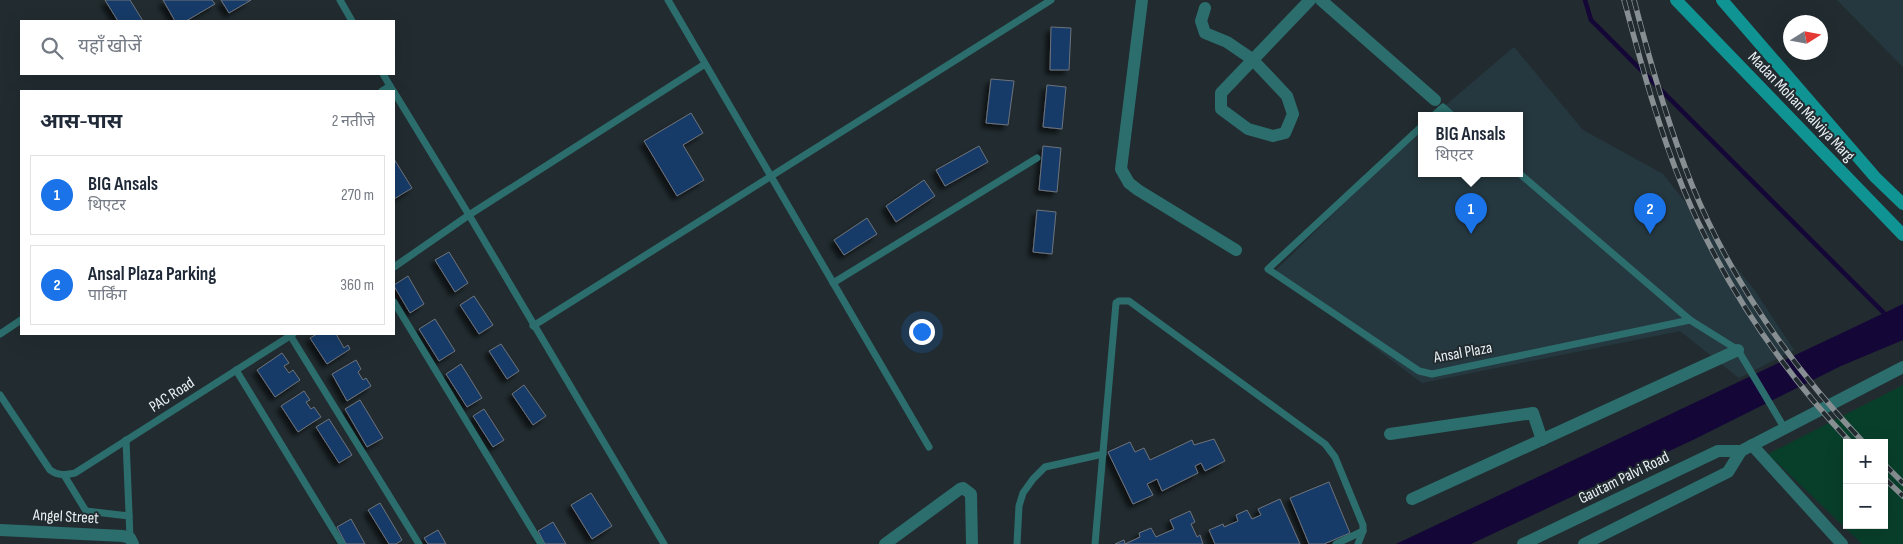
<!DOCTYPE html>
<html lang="hi">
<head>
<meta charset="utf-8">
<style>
	:root { --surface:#fff; --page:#f6f6f7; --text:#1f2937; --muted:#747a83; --line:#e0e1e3; --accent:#1a73e8 }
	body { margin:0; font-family:"Sofia Sans Condensed","Noto Sans Devanagari",sans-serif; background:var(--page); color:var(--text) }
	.controls { position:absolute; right:15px; bottom:15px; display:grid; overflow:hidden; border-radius:0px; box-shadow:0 5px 20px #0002 }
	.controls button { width:45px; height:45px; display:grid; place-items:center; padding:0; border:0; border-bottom:1px solid var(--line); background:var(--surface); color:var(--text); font:25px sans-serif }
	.compass { position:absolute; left:1783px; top:15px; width:45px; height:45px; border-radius:50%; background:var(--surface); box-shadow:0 5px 20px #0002; rotate:79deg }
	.you { position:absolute; left:921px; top:331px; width:18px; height:18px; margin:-12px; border:4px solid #fff; border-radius:50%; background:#1a73e8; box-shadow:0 0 0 8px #1a73e833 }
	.badge { display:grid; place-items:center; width:32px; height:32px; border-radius:50%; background:var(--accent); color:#fff; font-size:16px; font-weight:700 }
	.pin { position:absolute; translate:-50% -41px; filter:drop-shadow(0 1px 2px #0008) }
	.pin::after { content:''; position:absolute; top:26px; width:18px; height:15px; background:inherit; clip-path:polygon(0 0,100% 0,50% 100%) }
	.popup { position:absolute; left:1418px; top:112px; width:105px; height:65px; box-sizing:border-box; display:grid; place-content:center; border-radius:0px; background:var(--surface); filter:drop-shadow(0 1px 4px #0005); font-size:16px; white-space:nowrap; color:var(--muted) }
	.popup b { font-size:19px; color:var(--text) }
	.popup::after { content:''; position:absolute; left:50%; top:100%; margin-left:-10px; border:10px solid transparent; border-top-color:var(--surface) }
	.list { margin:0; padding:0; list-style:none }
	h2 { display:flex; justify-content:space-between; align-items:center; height:65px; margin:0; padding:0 20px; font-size:21px }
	h2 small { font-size:16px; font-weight:400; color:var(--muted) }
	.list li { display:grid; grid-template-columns:32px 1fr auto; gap:15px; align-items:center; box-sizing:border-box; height:80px; margin:0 10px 10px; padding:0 10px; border:1px solid var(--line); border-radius:0px }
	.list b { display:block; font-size:19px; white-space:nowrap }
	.list p { margin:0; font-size:16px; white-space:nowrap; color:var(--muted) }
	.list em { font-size:16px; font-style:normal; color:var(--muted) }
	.icon { flex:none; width:28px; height:28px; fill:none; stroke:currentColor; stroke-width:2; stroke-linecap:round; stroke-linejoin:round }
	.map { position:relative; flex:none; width:1903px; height:544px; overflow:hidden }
	.search { position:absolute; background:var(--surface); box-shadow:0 5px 20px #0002; left:20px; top:20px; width:375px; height:55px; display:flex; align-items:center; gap:12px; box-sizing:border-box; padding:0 18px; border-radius:0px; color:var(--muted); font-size:19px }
	.panel { position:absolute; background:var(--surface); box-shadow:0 5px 20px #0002; left:20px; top:90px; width:375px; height:245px; border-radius:0px }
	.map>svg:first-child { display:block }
</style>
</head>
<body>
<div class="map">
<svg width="1903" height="544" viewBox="0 0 1903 544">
	<defs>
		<filter id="shadow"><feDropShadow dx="-4.5" dy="4.5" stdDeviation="2.5" flood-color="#0009"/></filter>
	</defs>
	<rect width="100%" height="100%" fill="#222c30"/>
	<g fill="#26383f">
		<polygon points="1837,0 1903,0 1903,67"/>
		<polygon points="1514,47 1583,130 1663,174 1755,291 1794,350 1739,378 1680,331 1422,383 1274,272 1422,127 1422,173 1520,173 1520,115 1434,115"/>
	</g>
	<path fill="#083f2b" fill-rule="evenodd" d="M1903,385V544H1862L1768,454ZM1847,443H1884V525H1847Z"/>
	<polygon fill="#140637" points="1903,304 1903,340 1841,366 1695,439 1471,544 1396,544"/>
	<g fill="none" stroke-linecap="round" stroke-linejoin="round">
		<polyline stroke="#140637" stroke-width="4.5" points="1585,0 1591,20 1888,317"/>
	</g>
	<g fill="#183a67" stroke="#6d737c" filter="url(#shadow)">
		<polygon points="105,0 130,0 143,21 118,21"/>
		<polygon points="163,0 212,0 215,4 186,21 175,21"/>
		<polygon points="221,0 251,0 229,13"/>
		<polygon points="1051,27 1071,28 1069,70 1050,70"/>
		<polygon points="991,79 1014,81 1008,125 986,123"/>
		<polygon points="1047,85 1066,87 1062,129 1043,127"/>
		<polygon points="691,113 703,133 683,145 704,180 677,196 644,141"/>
		<polygon points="979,146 988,162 945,186 936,170"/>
		<polygon points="1043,146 1061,148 1057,192 1039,190"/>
		<polygon points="394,159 412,188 394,199"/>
		<polygon points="924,180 935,196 896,222 886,206"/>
		<polygon points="1037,210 1056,212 1052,254 1033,252"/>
		<polygon points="867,218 877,234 844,255 834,240"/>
		<polygon points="449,252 468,283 455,292 435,260"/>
		<polygon points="408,276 424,304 410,313 394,286 394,285"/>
		<polygon points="474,296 493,325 479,334 460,305"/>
		<polygon points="435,319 455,351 439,361 419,329"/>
		<polygon points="317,334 336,334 344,348 348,345 350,349 327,364 310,338"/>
		<polygon points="501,344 519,371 507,379 489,351"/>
		<polygon points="282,353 289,363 284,366 289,373 293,370 300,380 275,397 257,370"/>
		<polygon points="356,360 361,369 358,372 363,380 366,378 371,386 347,401 332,374"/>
		<polygon points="461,364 482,398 467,407 446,374"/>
		<polygon points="524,385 546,416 533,425 512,394"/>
		<polygon points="304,391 310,400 306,402 311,409 314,407 321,417 298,432 281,406"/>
		<polygon points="360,400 383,438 367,447 345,409"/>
		<polygon points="484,409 504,440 493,447 473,416"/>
		<polygon points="329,419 352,455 339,463 316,427"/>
		<polygon points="1214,439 1225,461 1205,471 1201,463 1195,466 1198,473 1162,491 1157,479 1147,484 1153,495 1133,504 1108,452 1130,442 1135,452 1144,448 1150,460 1192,440 1194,445"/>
		<polygon points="1329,482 1350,533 1324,544 1309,544 1290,498"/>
		<polygon points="591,493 612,526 592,539 571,505"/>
		<polygon points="1280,499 1300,544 1215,544 1209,530 1223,524 1224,527 1238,521 1236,515 1247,510 1252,519 1261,515 1258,509"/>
		<polygon points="380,503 402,540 396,544 389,544 368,510"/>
		<polygon points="1190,511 1195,522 1191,524 1197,537 1200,535 1203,544 1115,544 1124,540 1125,544 1140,537 1139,533 1151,528 1156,537 1174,529 1170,520"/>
		<polygon points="351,519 365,544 346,544 337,527"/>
		<polygon points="553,522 566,544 545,544 538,531"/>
		<polygon points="438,530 446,544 428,544 424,538"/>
	</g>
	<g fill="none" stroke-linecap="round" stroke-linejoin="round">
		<g stroke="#2c6e6d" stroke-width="7">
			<polyline points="340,0 352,21"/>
			<polyline points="668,0 929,447"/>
			<polyline points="383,74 393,91"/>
			<polyline points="382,91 390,86"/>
			<polyline points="394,92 469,215 664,544"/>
			<polyline points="1434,115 1443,107 1452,115"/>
			<polyline points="1422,126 1268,269 1419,371 1432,374 1690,320"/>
			<polyline points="1519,173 1690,320 1738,350 1785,429"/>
			<polyline points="394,267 469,215 705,64"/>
			<polyline points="833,283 1037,158"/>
			<polyline points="394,302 541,544"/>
			<polyline points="533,326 1051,0"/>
			<polyline points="0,334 21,320"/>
			<polyline points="290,335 419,544"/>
			<polyline points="236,370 342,544"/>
			<path d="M0,395L50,470C58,476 65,475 75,473L293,334"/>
			<polyline points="126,440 130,538"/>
			<polyline points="64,475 86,511 129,516"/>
			<polyline points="1017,544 1019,506 1023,493 1033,479 1045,467 1103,454"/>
			<polyline points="1095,544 1116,303 1119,301 1129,301 1325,444 1335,457 1363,525 1363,531 1358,544"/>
			<polyline points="1336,544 1363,531"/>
		</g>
		<g stroke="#2c6e6d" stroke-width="12">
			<polyline points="1142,0 1121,169 1129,183 1138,190 1236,250"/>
			<polyline points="1321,0 1435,100"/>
			<polyline points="1205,8 1201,21 1205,33 1227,42 1252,59 1287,96 1293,114 1285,133 1273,136 1248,129 1221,109 1221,93 1310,0"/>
			<polyline points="1390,434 1533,413 1542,440"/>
			<polyline points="1752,445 1842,544"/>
			<polyline points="1412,499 1738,350"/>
			<polyline points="0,530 123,536 130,538 133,544"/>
			<polyline points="885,544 960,489 963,488 971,494 972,544"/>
			<polyline points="1523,544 1718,451 1741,451 1903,367"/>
			<polyline points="1584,544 1728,472 1741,451"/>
		</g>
		<g stroke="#109493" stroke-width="12">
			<polyline points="1676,0 1903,235"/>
			<polyline points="1722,0 1875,177 1903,204"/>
		</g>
		<defs>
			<g id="rail">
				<path d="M1624,0C1641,63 1658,127 1683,188C1722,282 1781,369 1851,443"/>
				<path d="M1634,0C1650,62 1668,125 1692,185C1731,281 1793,368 1864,443"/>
				<polyline points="1884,464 1903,483"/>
				<polyline points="1884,478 1903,496"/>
			</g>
		</defs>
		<use href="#rail" stroke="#878f93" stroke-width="5.5"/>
		<use href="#rail" stroke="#222c30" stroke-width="4" stroke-dasharray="11" stroke-linecap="butt"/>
	</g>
	<g text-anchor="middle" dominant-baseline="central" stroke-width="4" stroke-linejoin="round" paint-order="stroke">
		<g font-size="16" fill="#ebf2f5" stroke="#222c30">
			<text transform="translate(1801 107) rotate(46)">Madan Mohan Malviya Marg</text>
			<text transform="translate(1463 353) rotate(-10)">Ansal Plaza</text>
			<text transform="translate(172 395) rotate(-33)">PAC Road</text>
			<text transform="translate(1624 478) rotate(-26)">Gautam Palvi Road</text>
			<text transform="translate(66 517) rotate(3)">Angel Street</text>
		</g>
	</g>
</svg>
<div class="controls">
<button>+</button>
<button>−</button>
</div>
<svg class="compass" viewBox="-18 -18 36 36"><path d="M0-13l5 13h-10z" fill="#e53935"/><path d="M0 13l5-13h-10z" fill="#747a83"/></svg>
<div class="you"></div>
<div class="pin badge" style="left:1471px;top:234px">1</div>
<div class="popup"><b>BIG Ansals</b>थिएटर</div>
<div class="pin badge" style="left:1650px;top:234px">2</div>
<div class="search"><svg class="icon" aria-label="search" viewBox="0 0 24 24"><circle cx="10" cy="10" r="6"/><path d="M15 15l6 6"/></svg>यहाँ खोजें</div>
<section class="panel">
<h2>आस-पास<small>2 नतीजे</small></h2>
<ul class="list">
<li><span class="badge">1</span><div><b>BIG Ansals</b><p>थिएटर</p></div><em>270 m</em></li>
<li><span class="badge">2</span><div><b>Ansal Plaza Parking</b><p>पार्किंग</p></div><em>360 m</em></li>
</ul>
</section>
</div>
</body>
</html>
